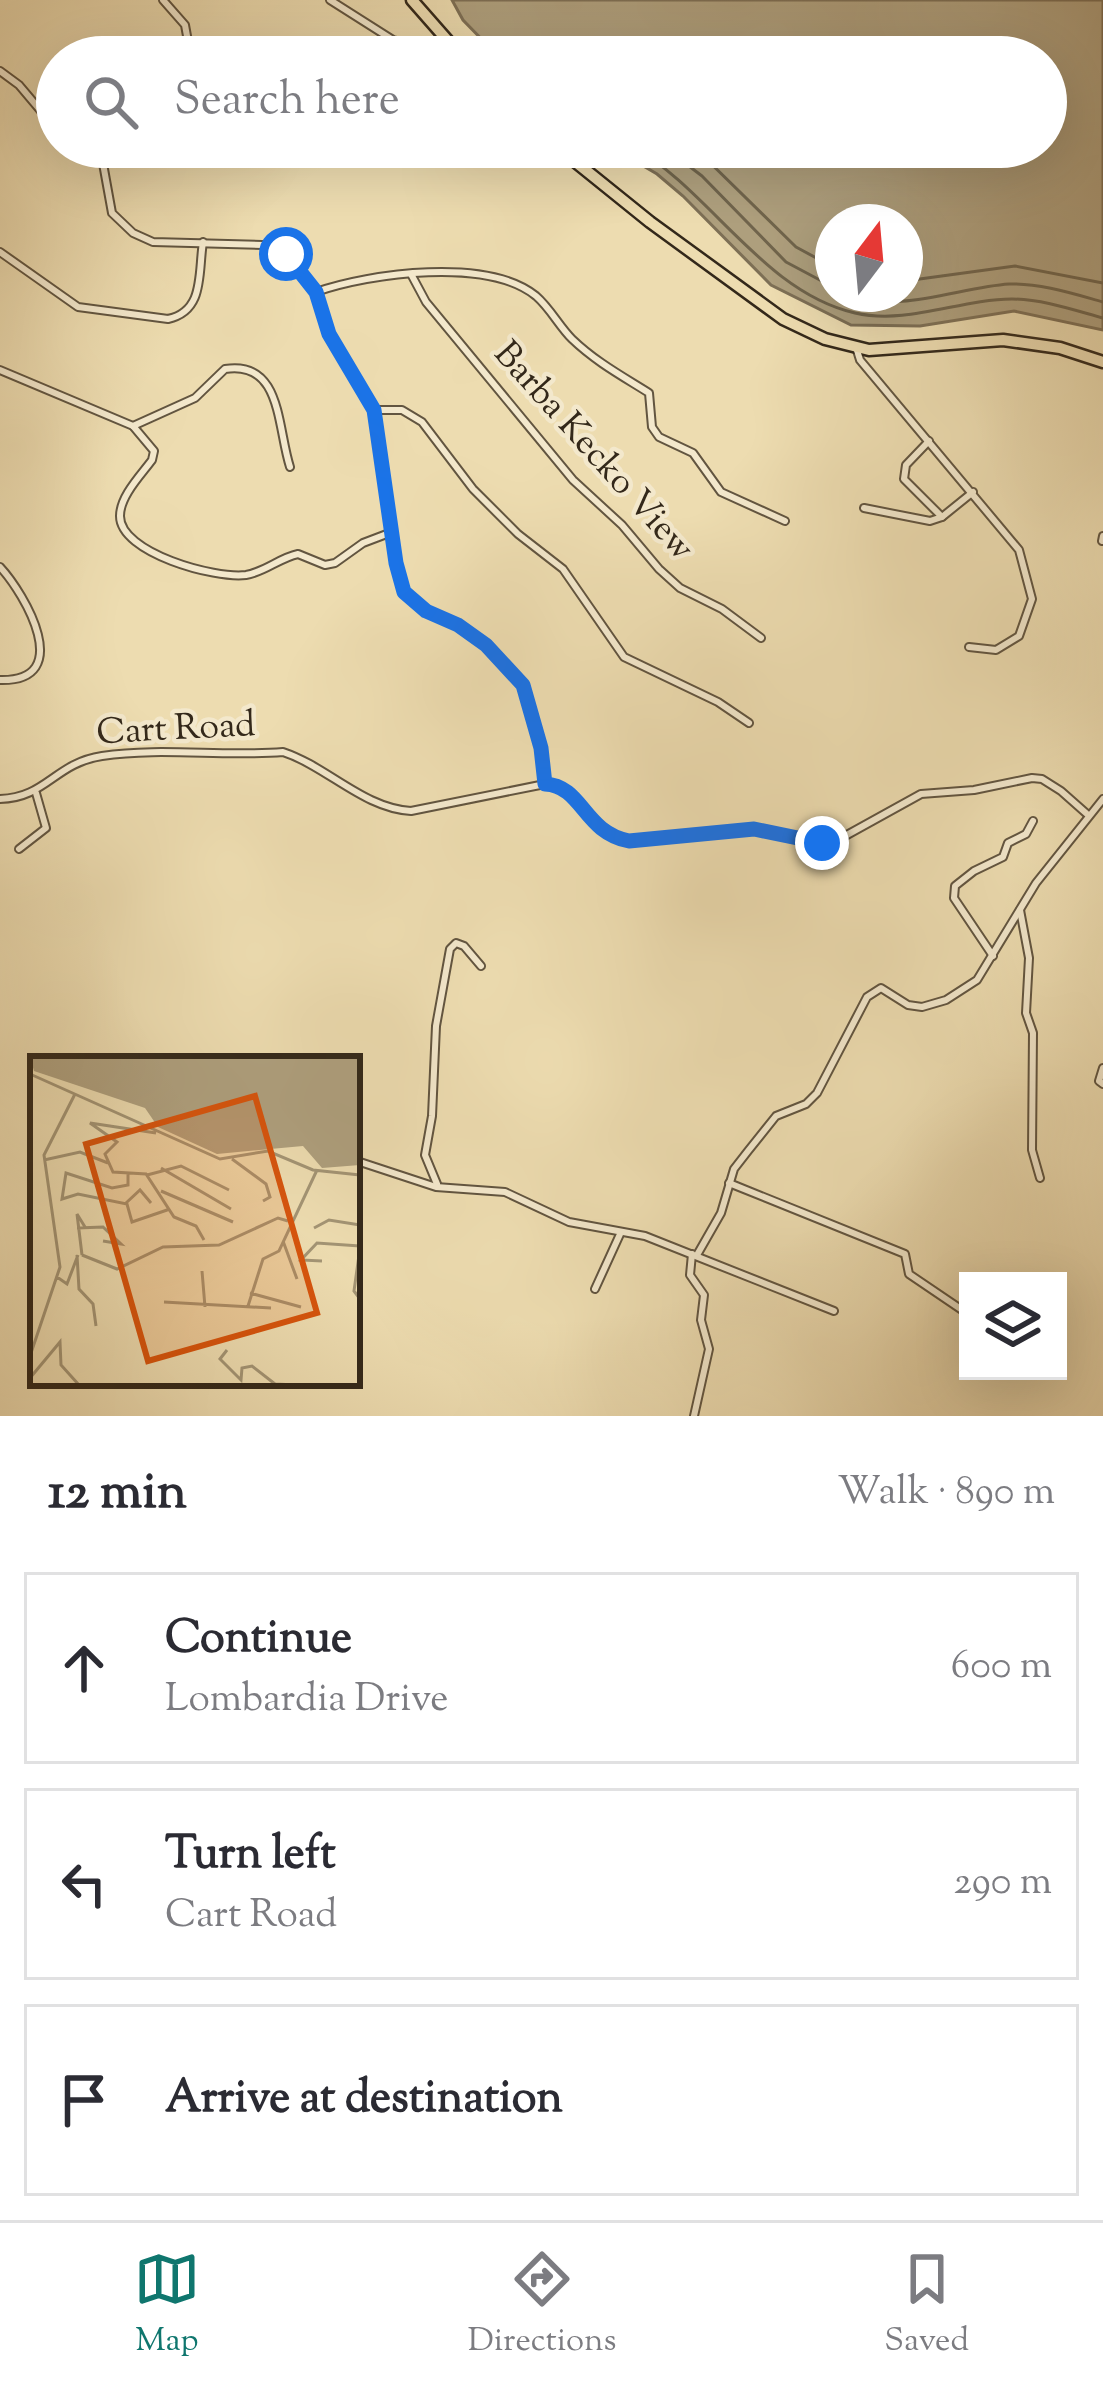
<!DOCTYPE html>
<html lang="en">
<head>
<meta charset="utf-8">
<style>
	:root { --surface:#fff; --page:#f2f2f3; --text:#2b2b33; --muted:#7c7c81; --line:#e1e1e2; --accent:#0f766e }
	body { margin:0; font-family:"Sorts Mill Goudy",serif; background:var(--page); color:var(--text) }
	.controls { position:absolute; right:36px; bottom:36px; display:grid; overflow:hidden; border-radius:0px; box-shadow:0 12px 48px #0002 }
	.controls button { width:108px; height:108px; display:grid; place-items:center; padding:0; border:0; border-bottom:3px solid var(--line); background:var(--surface); color:var(--text); font:60px sans-serif }
	.compass { position:absolute; left:815px; top:204px; width:108px; height:108px; border-radius:50%; background:var(--surface); box-shadow:0 12px 48px #0002; rotate:16deg }
	.stop { position:absolute; width:36px; height:36px; margin:-27px; border:9px solid #1a73e8; border-radius:50%; background:#fff }
	.stop.end { background:#1a73e8; border-color:#fff; box-shadow:0 3px 12px #0008 }
	.list { margin:0; padding:0; list-style:none }
	h2 { display:flex; justify-content:space-between; align-items:center; height:156px; margin:0; padding:0 48px; font-size:51px }
	h2 small { font-size:39px; font-weight:400; color:var(--muted) }
	.list li { display:grid; grid-template-columns:78px 1fr auto; gap:36px; align-items:center; box-sizing:border-box; height:192px; margin:0 24px 24px; padding:0 24px; border:3px solid var(--line); border-radius:0px }
	.list b { display:block; font-size:45px; white-space:nowrap }
	.list p { margin:0; font-size:39px; white-space:nowrap; color:var(--muted) }
	.list em { font-size:39px; font-style:normal; color:var(--muted) }
	.icon { flex:none; width:66px; height:66px; fill:none; stroke:currentColor; stroke-width:2; stroke-linecap:round; stroke-linejoin:round }
	.map { position:relative; flex:none; width:1103px; height:1416px; overflow:hidden }
	.search { position:absolute; background:var(--surface); box-shadow:0 12px 48px #0002; left:36px; right:36px; top:36px; height:132px; display:flex; align-items:center; gap:30px; box-sizing:border-box; padding:0 42px; border-radius:66px; color:var(--muted); font-size:45px }
	.sheet { height:804px; background:var(--surface) }
	nav { display:flex; justify-content:space-around; align-items:center; box-sizing:border-box; height:168px; border-top:3px solid var(--line); background:var(--surface); font-size:33px; color:var(--muted) }
	nav a { display:grid; justify-items:center; gap:6px }
	nav .on { color:var(--accent) }
	.map>svg:first-child { display:block }
</style>
</head>
<body>
<div class="map">
<svg width="1103" height="1416" viewBox="0 0 1103 1416">
	<rect width="100%" height="100%" fill="#eddcb0"/>
	<filter id="stains"><feTurbulence type="fractalNoise" baseFrequency=".00167" numOctaves="4"/><feColorMatrix values="0 0 0 0 .2 0 0 0 0 .09 0 0 0 0 .02 0 0 0 .5 -.17"/></filter>
	<radialGradient id="worn" r=".72"><stop offset=".6" stop-color="#630" stop-opacity="0"/><stop offset="1" stop-color="#630" stop-opacity=".3"/></radialGradient>
	<path fill="#ae9f7d" stroke="#7d6f55" stroke-width="3" fill-rule="evenodd" d="M452,0H1103V330L1014,311L920,326L851,325L771,285L683,196L657,174L611,147H1046V57H499L463,20ZM833,222H905V294H833Z"/>
	<g fill="none" stroke-linecap="round" stroke-linejoin="round">
		<g stroke="#70644c" stroke-width="3">
			<path d="M634,147C712,193 764,292 855,313C908,325 960,299 1012,299C1042,299 1074,310 1103,318"/>
			<polyline points="664,147 702,176 786,262 833,287"/>
			<polyline points="694,147 796,247 833,267"/>
			<polyline points="905,281 1015,266 1103,283"/>
			<path d="M849,294C897,315 960,287 1009,284C1040,283 1074,294 1103,302"/>
		</g>
		<defs>
			<g id="street">
				<polyline points="330,0 393,40 456,56"/>
				<polyline points="153,57 189,47 185,25 163,0"/>
				<polyline points="0,71 19,85 57,130"/>
				<polyline points="85,147 100,148"/>
				<polyline points="100,147 112,213 133,233 153,242 262,245 287,254 316,292 329,334 374,410 396,564 403,592 426,611 458,625 486,645 523,685 541,748 545,784"/>
				<path d="M0,252L78,307L168,319C205,311 198,273 203,242"/>
				<polyline points="411,274 426,302 573,480 622,525 659,569 680,588 722,609 761,638"/>
				<path d="M316,292C370,273 488,257 536,296C550,308 559,326 572,339C596,362 622,376 649,393L652,427L659,437L693,453L721,492L785,521"/>
				<polyline points="856,347 860,360 1019,550 1032,599 1019,636 996,650 969,647"/>
				<path d="M0,370L133,426L154,451L152,460C141,475 120,496 120,516C120,553 215,579 246,575C265,572 279,558 298,554L325,565L335,563L363,543L392,532"/>
				<polyline points="374,410 402,410 422,422 473,489 518,534 563,569 624,657 718,702 749,723"/>
				<path d="M133,426L195,398L225,369C282,360 277,427 290,467"/>
				<polyline points="929,441 906,465 904,479 942,517"/>
				<polyline points="864,508 930,521 942,517 973,492"/>
				<polyline points="1102,541 1103,536"/>
				<path d="M0,567C25,594 76,682 0,680"/>
				<path d="M0,799C46,798 55,763 102,756C161,747 223,757 283,752C328,767 363,808 411,811L545,784C584,786 583,832 629,841L753,829L822,843L836,841L921,794L974,790L1032,778L1042,779L1061,791L1087,814"/>
				<polyline points="19,849 46,828 36,793"/>
				<polyline points="1020,910 1029,958 1026,1013 1033,1033 1032,1150 1040,1178"/>
				<polyline points="993,956 954,898 955,886 974,871 1003,857 1008,843 1026,834 1033,821"/>
				<polyline points="1103,1068 1099,1081 1103,1084"/>
				<polyline points="357,1161 436,1187 505,1192 569,1222 645,1236 834,1311"/>
				<polyline points="729,1183 905,1254 909,1274 968,1314"/>
				<polyline points="437,1184 425,1155 432,1116 436,1026 450,949 456,943 464,946 481,966"/>
				<polyline points="692,1254 690,1275 704,1295 701,1320 709,1349 694,1416"/>
				<polyline points="697,1255 721,1213 734,1169 748,1151 776,1116 806,1104 817,1093 867,997 881,988 908,1005 922,1007 946,1000 977,980 1036,883 1103,799"/>
				<polyline points="595,1289 621,1232"/>
			</g>
			<g id="primary">
				<polyline points="412,0 462,57"/>
				<polyline points="557,147 650,222 783,319 825,339 869,350 1003,340 1060,348 1103,362"/>
			</g>
		</defs>
		<use href="#street" stroke="#625540" stroke-width="10"/>
		<use href="#primary" stroke="#33281a" stroke-width="15"/>
		<use href="#street" stroke="#f3e8cc" stroke-width="6"/>
		<use href="#primary" stroke="#eddcb0" stroke-width="10"/>
	</g>
	<g fill="none" stroke-linecap="round" stroke-linejoin="round">
		<path stroke="#1a73e8" stroke-width="15" d="M286,254L316,292L329,334L374,410L396,563L404,592L426,611L458,625L486,645L523,685L541,748L545,784C583,786 583,832 629,841L754,829L822,843"/>
	</g>
	<g text-anchor="middle" dominant-baseline="central" stroke-width="9" stroke-linejoin="round" paint-order="stroke">
		<g font-size="36" fill="#33281a" stroke="#f3e8cc">
			<text transform="translate(593 452) rotate(48)">Barba Kecko View</text>
			<text transform="translate(176 730) rotate(-3)">Cart Road</text>
		</g>
	</g>
	<g transform="translate(30 1056)">
		<rect width="330" height="330" fill="#eddcb0"/>
		<path d="M0,1H330V109L292,112L273,90L187,98L128,71L115,52L4,15Z" fill="#ae9f7d"/>
		<path fill="none" stroke="#a39474" stroke-width="3" d="M0,18L190,103L238,95L283,114L330,119M126,77L60,67L87,86L75,98L83,116L116,118L144,161L166,170L174,184M202,103L236,128L240,141L233,145M14,104L50,96L78,107M131,112L201,153M98,117V129L82,132L36,117L32,143L48,138L97,148L102,166L140,153M117,119L151,110L199,134M131,135L203,166M96,147L110,134L121,147M47,172L73,171L91,188L73,185M284,172L299,164L330,169M253,185L267,223M330,192L324,235L330,243M47,199L49,233L63,248L66,270M52,199L87,213L133,191L189,189L248,162L258,165M52,199L47,158L55,171M292,205L271,204L287,187L330,190M172,215L175,251M27,221L37,228L48,199M220,237L271,251M134,246L241,252M218,250L233,203L249,195L287,114M197,294L190,303L211,324L212,312L222,310L245,328L266,329M0,300L30,211L14,99L45,38M0,322L30,286L31,309L49,329"/>
		<path fill="#d6540d" fill-opacity="0.15" stroke="#d6540d" stroke-width="6" d="M225,40L287,257L118,305L56,88Z"/>
		<rect width="330" height="330" fill="none" stroke="#33281a" stroke-width="6"/>
	</g>
	<rect width="100%" height="100%" filter="url(#stains)"/>
	<rect width="100%" height="100%" fill="url(#worn)"/>
</svg>
<div class="controls">
<button><svg class="icon" aria-label="layers" viewBox="0 0 24 24"><path d="M12 4l9 5-9 5-9-5zM3 14l9 5 9-5"/></svg></button>
</div>
<svg class="compass" viewBox="-18 -18 36 36"><path d="M0-13l5 13h-10z" fill="#e53935"/><path d="M0 13l5-13h-10z" fill="#7c7c81"/></svg>
<div class="stop" style="left:286px;top:254px"></div>
<div class="stop end" style="left:822px;top:843px"></div>
<div class="search"><svg class="icon" aria-label="search" viewBox="0 0 24 24"><circle cx="10" cy="10" r="6"/><path d="M15 15l6 6"/></svg>Search here</div>
</div>
<section class="sheet">
<h2>12 min<small>Walk · 890 m</small></h2>
<ul class="list">
<li><svg class="icon" aria-label="ahead" viewBox="0 0 24 24"><path d="M12 20V5M6 11l6-6 6 6"/></svg><div><b>Continue</b><p>Lombardia Drive</p></div><em>600 m</em></li>
<li><svg class="icon" aria-label="left" viewBox="0 0 24 24"><path d="M17 20v-9H6M10 6l-5 5 5 5"/></svg><div><b>Turn left</b><p>Cart Road</p></div><em>290 m</em></li>
<li><svg class="icon" aria-label="arrive" viewBox="0 0 24 24"><path d="M6 21V4h12l-3 4 3 4H6"/></svg><div><b>Arrive at destination</b></div></li>
</ul>
</section>
<nav>
<a class="on"><svg class="icon" aria-label="map" viewBox="0 0 24 24"><path d="M3 6l6-2 6 2 6-2v14l-6 2-6-2-6 2zM9 4v14M15 6v14"/></svg>Map</a>
<a><svg class="icon" aria-label="directions" viewBox="0 0 24 24"><path d="M12 3l9 9-9 9-9-9zM9 14v-3h6M13 9l2 2-2 2"/></svg>Directions</a>
<a><svg class="icon" aria-label="saved" viewBox="0 0 24 24"><path d="M7 4h10v16l-5-4-5 4z"/></svg>Saved</a>
</nav>
</body>
</html>
